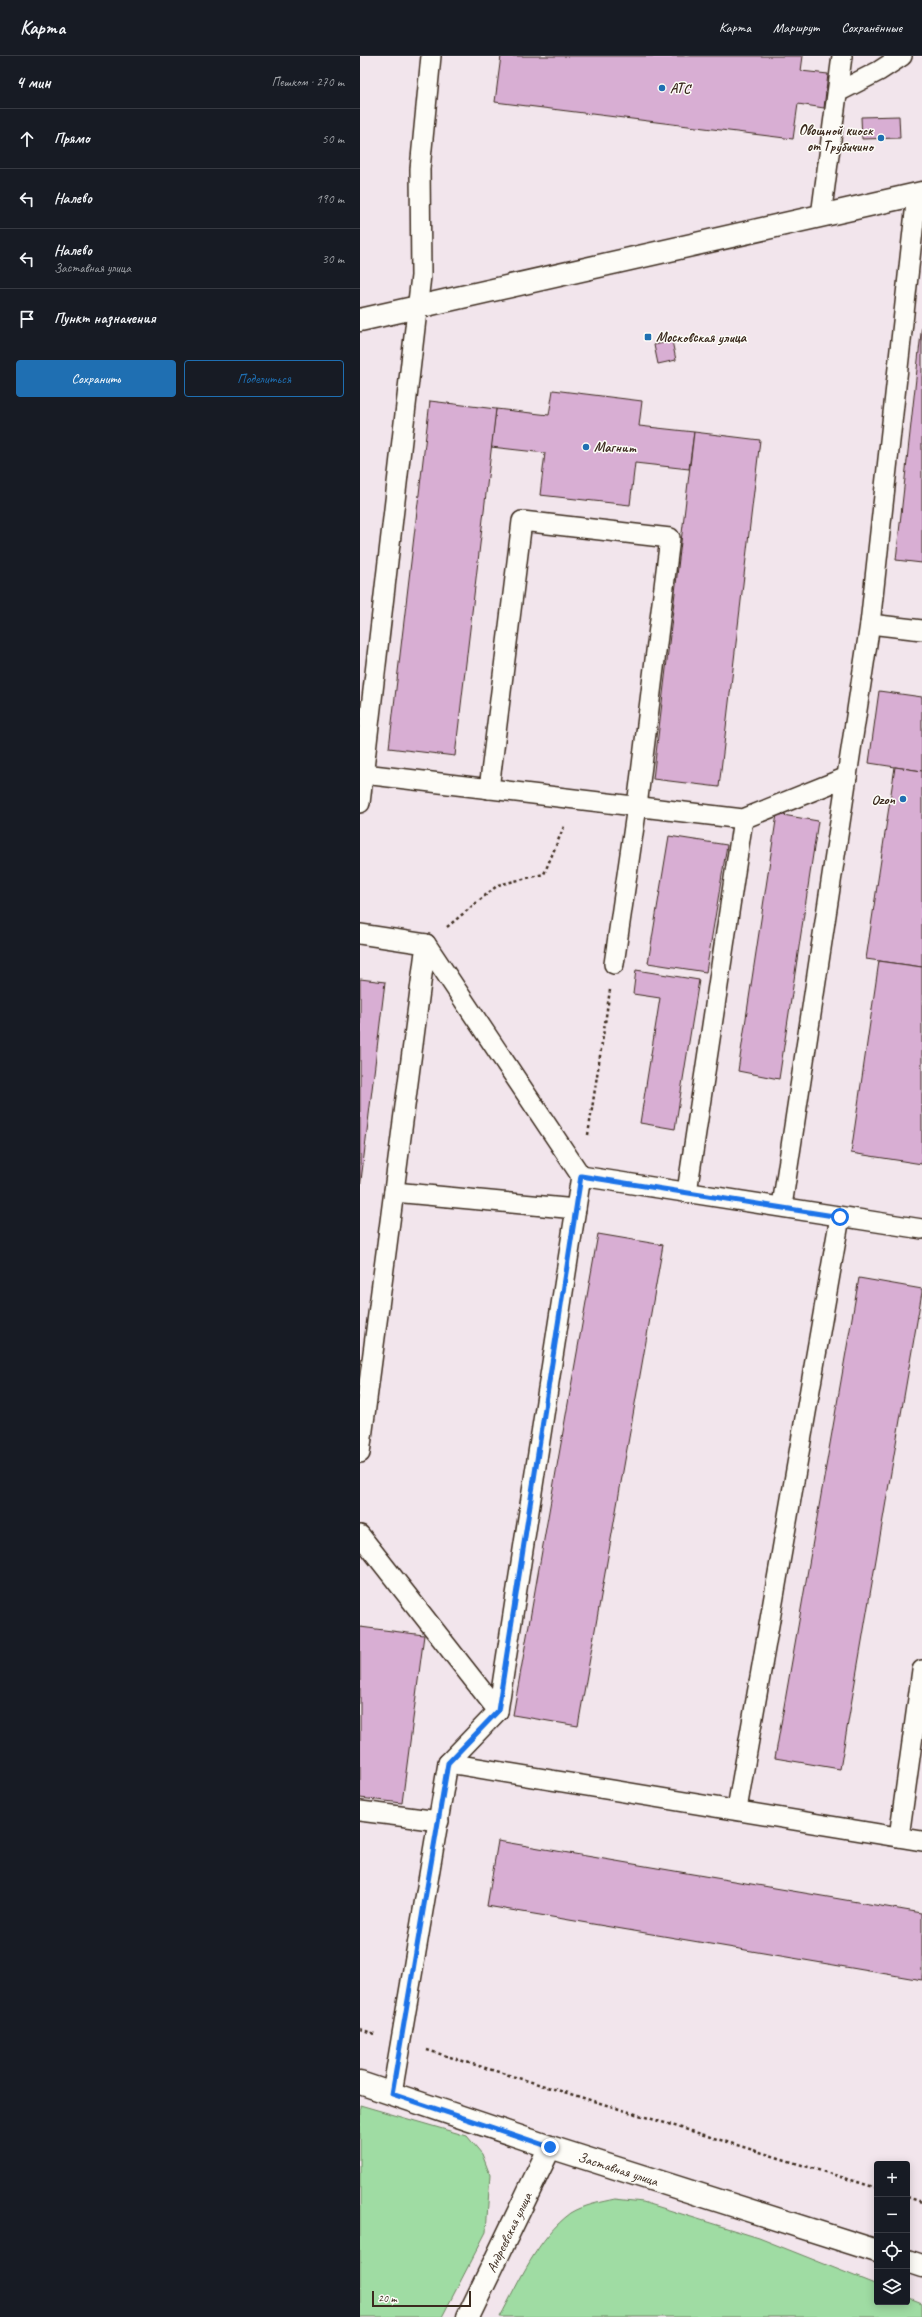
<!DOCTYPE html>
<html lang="ru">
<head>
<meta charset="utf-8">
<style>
	:root { --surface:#171b24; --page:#20242c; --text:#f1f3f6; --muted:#9ea1a6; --line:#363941; --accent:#1f6fb2 }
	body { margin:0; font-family:Caveat,sans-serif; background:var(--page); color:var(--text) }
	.controls { position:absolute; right:12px; bottom:12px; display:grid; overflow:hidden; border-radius:4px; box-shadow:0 2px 10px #0003 }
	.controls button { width:36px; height:36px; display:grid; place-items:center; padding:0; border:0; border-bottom:1px solid var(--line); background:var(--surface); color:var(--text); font:20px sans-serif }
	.scale { position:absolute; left:12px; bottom:10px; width:99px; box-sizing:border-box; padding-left:4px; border:2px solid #3b2a1e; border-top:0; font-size:11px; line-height:14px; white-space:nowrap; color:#3b2a1e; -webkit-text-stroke:3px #fdfcf7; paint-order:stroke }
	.stop { position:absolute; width:12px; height:12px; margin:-9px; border:3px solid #1a73e8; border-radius:50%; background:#fff }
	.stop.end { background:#1a73e8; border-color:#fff; box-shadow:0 1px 4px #0008 }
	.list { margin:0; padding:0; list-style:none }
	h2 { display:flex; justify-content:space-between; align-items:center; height:52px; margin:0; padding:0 16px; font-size:17px }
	h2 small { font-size:13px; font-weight:400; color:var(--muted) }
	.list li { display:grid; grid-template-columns:26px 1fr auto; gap:12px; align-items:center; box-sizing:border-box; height:60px; padding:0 16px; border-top:1px solid var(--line) }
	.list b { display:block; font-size:15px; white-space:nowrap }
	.list p { margin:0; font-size:13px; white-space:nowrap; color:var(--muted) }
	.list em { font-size:13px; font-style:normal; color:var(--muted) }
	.actions { display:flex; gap:8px; padding:12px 16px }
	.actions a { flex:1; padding:9px 0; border:1px solid var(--accent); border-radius:4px; text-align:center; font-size:14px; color:var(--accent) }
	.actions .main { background:var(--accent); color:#fff }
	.icon { flex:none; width:22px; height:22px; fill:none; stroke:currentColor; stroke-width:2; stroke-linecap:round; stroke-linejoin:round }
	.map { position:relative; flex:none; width:562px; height:2261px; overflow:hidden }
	header { display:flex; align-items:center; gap:24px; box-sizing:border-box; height:56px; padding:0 20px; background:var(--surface); border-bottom:1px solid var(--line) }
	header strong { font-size:19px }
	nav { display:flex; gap:22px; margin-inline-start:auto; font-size:14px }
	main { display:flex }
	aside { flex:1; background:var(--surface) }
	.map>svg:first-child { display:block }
</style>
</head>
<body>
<header>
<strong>Карта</strong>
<nav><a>Карта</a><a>Маршрут</a><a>Сохранённые</a></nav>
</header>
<main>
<aside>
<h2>4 мин<small>Пешком · 270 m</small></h2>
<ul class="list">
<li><svg class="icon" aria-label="ahead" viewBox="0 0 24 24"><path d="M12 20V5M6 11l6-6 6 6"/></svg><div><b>Прямо</b></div><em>50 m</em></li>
<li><svg class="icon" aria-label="left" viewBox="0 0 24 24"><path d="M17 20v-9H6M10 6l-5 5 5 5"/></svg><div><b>Налево</b></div><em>190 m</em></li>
<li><svg class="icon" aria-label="left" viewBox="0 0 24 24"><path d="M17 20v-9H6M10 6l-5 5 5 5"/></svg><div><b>Налево</b><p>Заставная улица</p></div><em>30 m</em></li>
<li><svg class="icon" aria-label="arrive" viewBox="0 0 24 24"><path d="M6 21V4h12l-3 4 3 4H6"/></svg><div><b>Пункт назначения</b></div></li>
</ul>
<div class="actions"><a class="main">Сохранить</a><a>Поделиться</a></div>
</aside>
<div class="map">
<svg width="562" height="2261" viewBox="0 0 562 2261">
	<rect width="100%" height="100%" fill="#f2e5ec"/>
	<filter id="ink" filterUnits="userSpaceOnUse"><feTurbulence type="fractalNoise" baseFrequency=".025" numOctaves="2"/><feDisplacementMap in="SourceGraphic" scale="8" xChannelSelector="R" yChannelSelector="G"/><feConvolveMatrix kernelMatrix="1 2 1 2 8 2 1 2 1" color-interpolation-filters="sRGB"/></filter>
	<g filter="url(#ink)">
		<g fill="#9fdca3" stroke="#6d8360">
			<polygon points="0,2049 107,2080 122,2098 130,2119 126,2176 82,2261 0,2261"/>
			<path d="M255,2143L283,2146L399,2182L517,2229V2246H547V2241L562,2247V2261H140C159,2226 178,2181 211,2157C224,2149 241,2146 255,2143Z"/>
		</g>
		<g fill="#d8aed3" stroke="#3b2a1e">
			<polygon points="141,0 443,0 441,15 468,18 464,52 438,48 433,83 135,46"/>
			<polygon points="539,60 540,82 502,83 501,61"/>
			<polygon points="562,268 562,507 536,504"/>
			<polygon points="312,285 316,304 298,308 294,289"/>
			<polygon points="193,334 282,345 279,370 334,376 329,413 275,407 270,449 180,439 185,397 131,391 136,353 189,359"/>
			<polygon points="70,345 136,353 95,700 29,692"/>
			<polygon points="334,376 400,384 359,731 293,723"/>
			<polygon points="519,635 562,641 562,715 509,707"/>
			<polygon points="535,711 562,715 562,911 506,903"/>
			<polygon points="417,758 458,765 419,1023 378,1015"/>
			<polygon points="309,780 367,789 346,916 288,907"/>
			<polygon points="519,905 562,911 562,1108 491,1097"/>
			<polygon points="276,914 339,924 315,1073 280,1067 300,942 273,938"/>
			<polygon points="0,923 25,926 0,1133"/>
			<polygon points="238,1178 303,1189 218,1670 153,1659"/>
			<polygon points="499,1222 562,1233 562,1236 480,1713 415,1702"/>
			<polygon points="0,1571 64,1579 42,1747 0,1742"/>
			<polygon points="138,1785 562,1857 562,1924 127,1850"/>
		</g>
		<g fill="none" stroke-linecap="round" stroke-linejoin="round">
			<defs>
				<g id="lane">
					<polyline points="478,36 519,15 542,0"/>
					<polyline points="461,160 482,0"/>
					<polyline points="510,568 562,574"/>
					<polyline points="4,718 383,763 487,721"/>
					<polyline points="129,733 162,465 310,482 277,750 254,908"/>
					<polyline points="0,747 61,220 60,113 71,0"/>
					<polyline points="0,878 66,888 0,1397"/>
					<polyline points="221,1120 562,1173"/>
					<polyline points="34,1136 216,1153"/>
					<polyline points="327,1136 383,763"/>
					<polyline points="422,1150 510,568 557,138"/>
					<polyline points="0,1479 138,1655"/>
					<polyline points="88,1707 562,1785"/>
					<polyline points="377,1753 480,1161"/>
					<polyline points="0,1755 79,1765"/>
					<polyline points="539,1781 562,1614"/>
					<polyline points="32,2037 88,1707 138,1655 221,1120 66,888"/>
				</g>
				<g id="street">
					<path id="s1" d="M0,2027L190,2091L517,2195"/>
					<polyline points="547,2205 562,2210"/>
					<path id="s2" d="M108,2261L190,2091"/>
				</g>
				<polyline id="secondary" points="0,264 562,137"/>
			</defs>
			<use href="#lane" stroke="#3b2a1e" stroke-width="22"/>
			<use href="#street" stroke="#3b2a1e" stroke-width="25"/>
			<use href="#secondary" stroke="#3b2a1e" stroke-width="25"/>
			<g stroke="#3b2a1e" stroke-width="2.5" stroke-dasharray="3 3" stroke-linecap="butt">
				<polyline points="87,871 138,829 184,818 205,768"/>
				<polyline points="228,1079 250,934"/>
				<polyline points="0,1973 15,1978"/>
				<polyline points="67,1994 517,2132"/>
				<polyline points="547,2141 562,2146"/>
			</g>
			<use href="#lane" stroke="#fdfcf7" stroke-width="19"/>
			<use href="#street" stroke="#fdfcf7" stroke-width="22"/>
			<use href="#secondary" stroke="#fdfcf7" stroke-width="22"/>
		</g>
	</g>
	<g fill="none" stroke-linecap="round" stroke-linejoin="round" filter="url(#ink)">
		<polyline stroke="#1a73e8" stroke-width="5" points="190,2091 32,2038 88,1707 138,1655 221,1120 480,1161"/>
	</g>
	<g fill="#1f6fb2" stroke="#fdfcf7" stroke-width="1.5">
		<circle cx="302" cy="32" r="4"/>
		<circle cx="521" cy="82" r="4"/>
		<rect x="284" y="277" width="8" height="8" rx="2"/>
		<circle cx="226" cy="391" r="4"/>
		<circle cx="543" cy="743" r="4"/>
	</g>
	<g text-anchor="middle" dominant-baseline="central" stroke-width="3" stroke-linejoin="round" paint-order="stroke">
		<g font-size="14" font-weight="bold" fill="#3b2a1e" stroke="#fdfcf7" text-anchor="start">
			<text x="310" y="32">АТС</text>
			<text x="513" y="74" text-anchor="end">Овощной киоск<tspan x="513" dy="16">от Трубичино</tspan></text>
			<text x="296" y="281">Московская улица</text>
			<text x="234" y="391">Магнит</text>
			<text x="535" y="743" text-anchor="end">Ozon</text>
		</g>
		<g font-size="14" fill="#3b2a1e" stroke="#fdfcf7">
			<text stroke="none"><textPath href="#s1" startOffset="272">Заставная улица</textPath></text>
			<text stroke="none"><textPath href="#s2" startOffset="94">Андреевская улица</textPath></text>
		</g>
	</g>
</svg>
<div class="controls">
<button>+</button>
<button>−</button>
<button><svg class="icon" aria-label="locate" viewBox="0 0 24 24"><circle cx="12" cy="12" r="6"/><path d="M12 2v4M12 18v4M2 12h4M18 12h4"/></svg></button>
<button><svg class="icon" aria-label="layers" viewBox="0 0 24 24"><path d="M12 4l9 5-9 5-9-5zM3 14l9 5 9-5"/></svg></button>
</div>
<div class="scale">20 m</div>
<div class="stop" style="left:480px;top:1161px"></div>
<div class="stop end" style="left:190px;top:2091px"></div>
</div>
</main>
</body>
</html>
